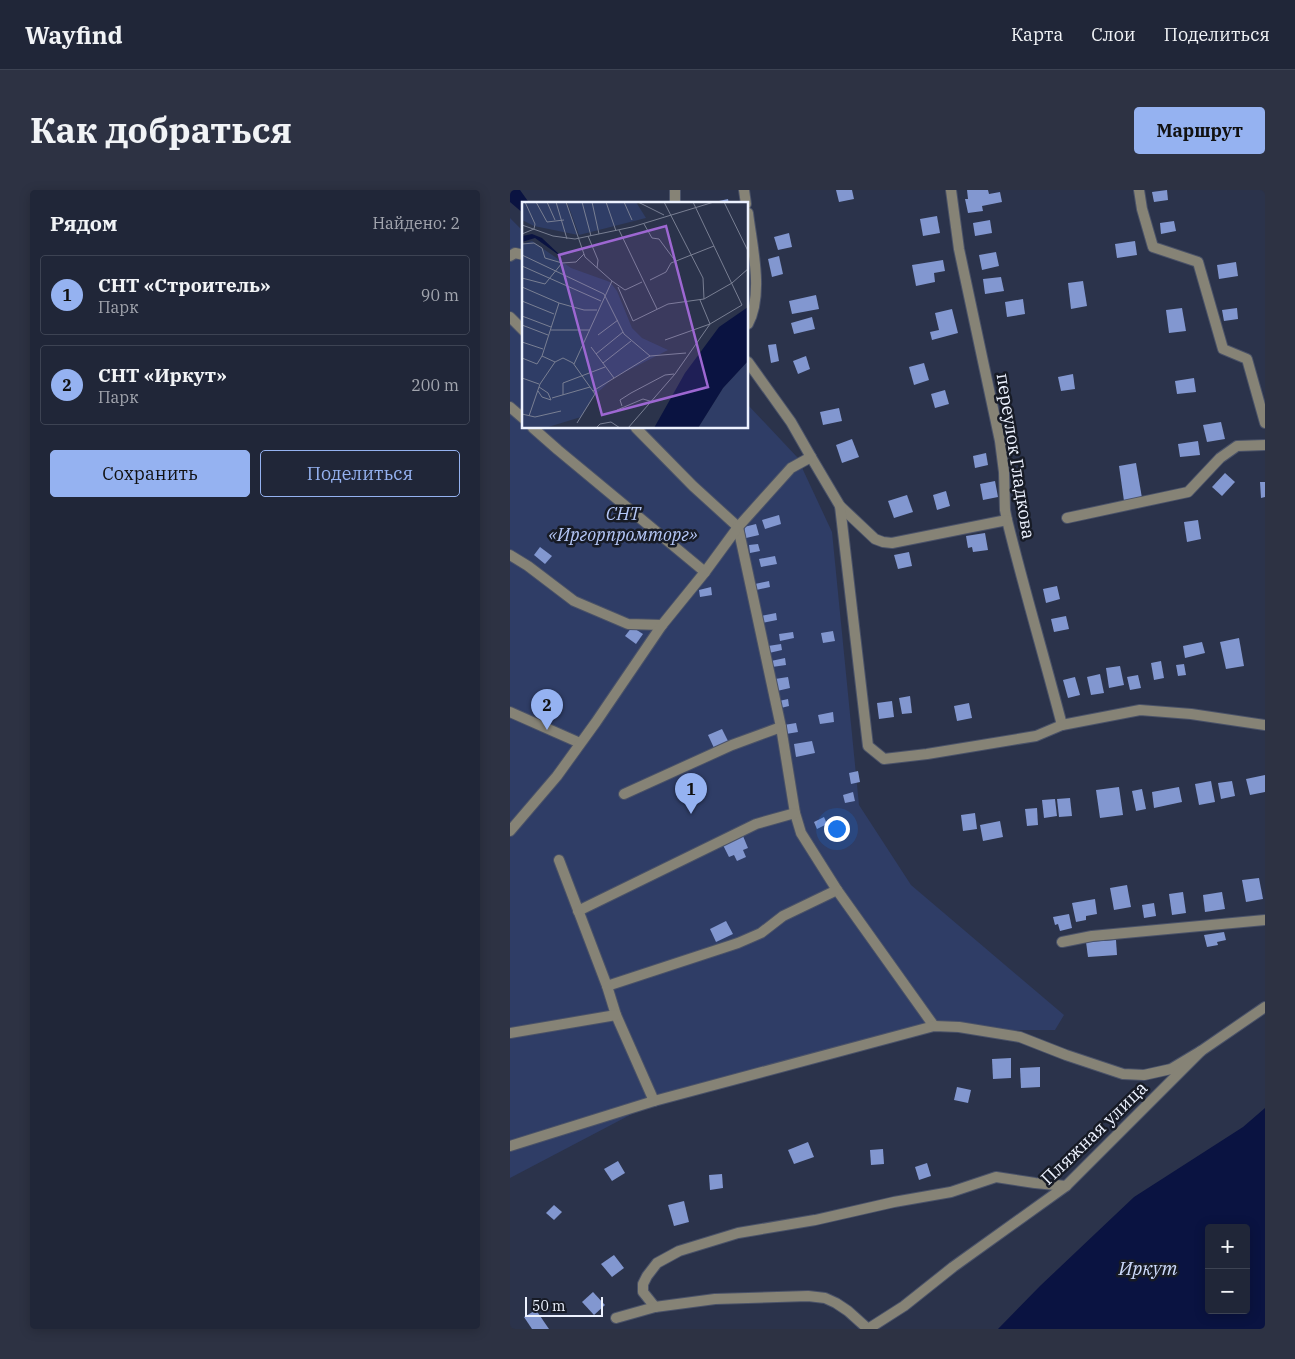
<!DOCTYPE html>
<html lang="ru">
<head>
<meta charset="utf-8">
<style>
	:root { --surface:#202638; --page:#2d3243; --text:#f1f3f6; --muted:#a2a5ae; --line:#3d4353; --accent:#95b2f1 }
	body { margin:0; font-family:"IBM Plex Serif",serif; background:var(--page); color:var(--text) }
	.controls { position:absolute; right:15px; bottom:15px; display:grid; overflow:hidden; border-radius:5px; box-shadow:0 2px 12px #0003 }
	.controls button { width:45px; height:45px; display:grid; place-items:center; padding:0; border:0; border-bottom:1px solid var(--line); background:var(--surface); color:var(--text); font:25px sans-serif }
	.scale { position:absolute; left:15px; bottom:12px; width:78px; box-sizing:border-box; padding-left:5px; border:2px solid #edf2ff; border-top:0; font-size:14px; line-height:18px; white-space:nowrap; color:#edf2ff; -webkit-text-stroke:4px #171b26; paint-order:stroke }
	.you { position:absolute; left:326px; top:638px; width:18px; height:18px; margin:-12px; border:4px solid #fff; border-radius:50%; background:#1a73e8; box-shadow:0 0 0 8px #1a73e833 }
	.badge { display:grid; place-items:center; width:32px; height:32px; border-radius:50%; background:var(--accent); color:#111; font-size:16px; font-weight:700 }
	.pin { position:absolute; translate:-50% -41px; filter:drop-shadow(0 1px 2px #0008) }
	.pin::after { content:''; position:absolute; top:26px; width:18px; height:15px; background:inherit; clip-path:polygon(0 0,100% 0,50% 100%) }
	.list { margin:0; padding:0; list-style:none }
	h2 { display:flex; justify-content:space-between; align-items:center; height:65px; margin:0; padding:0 20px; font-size:21px }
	h2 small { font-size:16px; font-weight:400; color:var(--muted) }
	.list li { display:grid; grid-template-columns:32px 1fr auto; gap:15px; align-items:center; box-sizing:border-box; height:80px; margin:0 10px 10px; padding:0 10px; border:1px solid var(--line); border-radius:5px }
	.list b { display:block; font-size:19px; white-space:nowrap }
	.list p { margin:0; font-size:16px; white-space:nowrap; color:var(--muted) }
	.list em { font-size:16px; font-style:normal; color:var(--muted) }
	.actions { display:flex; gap:10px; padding:15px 20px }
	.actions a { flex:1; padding:11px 0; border:1px solid var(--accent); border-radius:5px; text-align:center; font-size:18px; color:var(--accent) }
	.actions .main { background:var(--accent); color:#111 }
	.map { position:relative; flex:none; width:755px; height:1139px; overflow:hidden; border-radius:5px }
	header { display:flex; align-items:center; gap:30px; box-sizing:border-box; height:70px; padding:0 25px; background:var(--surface); border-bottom:1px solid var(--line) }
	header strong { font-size:24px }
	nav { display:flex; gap:28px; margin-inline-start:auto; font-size:18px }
	.intro { display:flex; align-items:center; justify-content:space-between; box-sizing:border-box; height:120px; padding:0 30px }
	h1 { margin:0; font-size:35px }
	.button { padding:12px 22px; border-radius:5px; background:var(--accent); color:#111; font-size:18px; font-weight:700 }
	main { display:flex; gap:30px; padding:0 30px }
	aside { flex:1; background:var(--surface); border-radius:5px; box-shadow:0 2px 12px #0003 }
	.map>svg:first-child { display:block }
</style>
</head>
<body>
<header>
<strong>Wayfind</strong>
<nav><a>Карта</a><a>Слои</a><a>Поделиться</a></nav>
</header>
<div class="intro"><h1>Как добраться</h1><a class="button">Маршрут</a></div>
<main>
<aside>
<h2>Рядом<small>Найдено: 2</small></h2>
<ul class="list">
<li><span class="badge">1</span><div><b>СНТ «Строитель»</b><p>Парк</p></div><em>90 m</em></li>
<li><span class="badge">2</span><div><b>СНТ «Иркут»</b><p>Парк</p></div><em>200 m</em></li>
</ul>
<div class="actions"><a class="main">Сохранить</a><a>Поделиться</a></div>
</aside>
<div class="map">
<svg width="755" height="1139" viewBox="0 0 755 1139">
	<rect width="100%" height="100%" fill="#2b334b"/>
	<polygon fill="#2f3d66" points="0,28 14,42 14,238 238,238 238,215 287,267 322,342 349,615 401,695 554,825 545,840 418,840 139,915 0,988"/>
	<g fill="#0a1341" fill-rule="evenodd">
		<polygon points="0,0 10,0 20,14 14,14 14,24 0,12"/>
		<path d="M755,918V1139H488L530,1096L624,1007L733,937ZM699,1038H736V1120H699Z"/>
	</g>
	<g fill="#8297d0">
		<polygon points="326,0 342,0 344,9 329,12"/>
		<polygon points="457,0 478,0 479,4 490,2 492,12 472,16 473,21 458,23 455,9 458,9"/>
		<polygon points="657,0 658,10 644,12 642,2"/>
		<polygon points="218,9 219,14 200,14 200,13"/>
		<polygon points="427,26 430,43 413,46 410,29"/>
		<polygon points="480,30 482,43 465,46 463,33"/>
		<polygon points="664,31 666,41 651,44 650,33"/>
		<polygon points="279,43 282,57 268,60 264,47"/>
		<polygon points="625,51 627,65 607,68 605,54"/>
		<polygon points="486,62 489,76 472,80 469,65"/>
		<polygon points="269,66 273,84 262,87 258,69"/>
		<polygon points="433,70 435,81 424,83 425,92 406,96 402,75"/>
		<polygon points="726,72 728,86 709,89 707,75"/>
		<polygon points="491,87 494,101 475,104 473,89"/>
		<polygon points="573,91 577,116 561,119 558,93"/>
		<polygon points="306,105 309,119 282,124 279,111"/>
		<polygon points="513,109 515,124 497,127 495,112"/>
		<polygon points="672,118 676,141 659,143 656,120"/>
		<polygon points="727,118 728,129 714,131 712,120"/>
		<polygon points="442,119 448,143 422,150 420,142 429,140 425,123"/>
		<polygon points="302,127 305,139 284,144 281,133"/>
		<polygon points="266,154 269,171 261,173 258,155"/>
		<polygon points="296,166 300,179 288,184 283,171"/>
		<polygon points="414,173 419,190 404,195 399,177"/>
		<polygon points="563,184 565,199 551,201 548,187"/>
		<polygon points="684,188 686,202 667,204 665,191"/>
		<polygon points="435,200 439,214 425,218 421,204"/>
		<polygon points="329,218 332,231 313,235 310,222"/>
		<polygon points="711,232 715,249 697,252 693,235"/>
		<polygon points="342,249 349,267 332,273 326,255"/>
		<polygon points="688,251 690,265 670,267 668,254"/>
		<polygon points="476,263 478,275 465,278 463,266"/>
		<polygon points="626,273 632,308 614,311 609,276"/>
		<polygon points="715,283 725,292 712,306 702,297"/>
		<polygon points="485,291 488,307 473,310 470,294"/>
		<polygon points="750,292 755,292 755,307 751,308"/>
		<polygon points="436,301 440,316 427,320 423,305"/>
		<polygon points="397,305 403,322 384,328 378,311"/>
		<polygon points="269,325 271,334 255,339 252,330"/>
		<polygon points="688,330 691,349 677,352 674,332"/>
		<polygon points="246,334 249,345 236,348 234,337"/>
		<polygon points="475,343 478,360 463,362 462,357 458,358 456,346"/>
		<polygon points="248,354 250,361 240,363 239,355"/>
		<polygon points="30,357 42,366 35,374 24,365"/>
		<polygon points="399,362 402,376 388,379 384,365"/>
		<polygon points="265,366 267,374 251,377 249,369"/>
		<polygon points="259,391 260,397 246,400 245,394"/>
		<polygon points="547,396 550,409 536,413 533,399"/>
		<polygon points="201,397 202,405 190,407 189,400"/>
		<polygon points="266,423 267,430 252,433 250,426"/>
		<polygon points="556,426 559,439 544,442 541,429"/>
		<polygon points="122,437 133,444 126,454 115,446"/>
		<polygon points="323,441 325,451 313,453 311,443"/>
		<polygon points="283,442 284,448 270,451 269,444"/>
		<polygon points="729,448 734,476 716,479 710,452"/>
		<polygon points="692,452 695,463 675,468 673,456"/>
		<polygon points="271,454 272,460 259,463 258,456"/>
		<polygon points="275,468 276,475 262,477 261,471"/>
		<polygon points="651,471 654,488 644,490 641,473"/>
		<polygon points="674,474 676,485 668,486 666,475"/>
		<polygon points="610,476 614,495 599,498 596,478"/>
		<polygon points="590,484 594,503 581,505 577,487"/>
		<polygon points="628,485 631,498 620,500 617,487"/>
		<polygon points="278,487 280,498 267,501 265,489"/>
		<polygon points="565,487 570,505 558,508 553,490"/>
		<polygon points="400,506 402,523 392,524 389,508"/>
		<polygon points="278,509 279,516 271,518 269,511"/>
		<polygon points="382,511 384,527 369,529 367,513"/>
		<polygon points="459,513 462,528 447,531 444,516"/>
		<polygon points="323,522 324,532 310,534 308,525"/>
		<polygon points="286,533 288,542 276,544 274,535"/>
		<polygon points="212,539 218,551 204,558 198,545"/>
		<polygon points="302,551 305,563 286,567 284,554"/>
		<polygon points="348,581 350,592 341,594 339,583"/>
		<polygon points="755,585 755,602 740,605 736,589"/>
		<polygon points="701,591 705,612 689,615 685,594"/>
		<polygon points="722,591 725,606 711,609 708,593"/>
		<polygon points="609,597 613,625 590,628 586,600"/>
		<polygon points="669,597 672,612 644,618 642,602"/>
		<polygon points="632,599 636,619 626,621 622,601"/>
		<polygon points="343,602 345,611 335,613 333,605"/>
		<polygon points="560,608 562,626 549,627 547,609"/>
		<polygon points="545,609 547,626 534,628 532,610"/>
		<polygon points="527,618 528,635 517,636 515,619"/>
		<polygon points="465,623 467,639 453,641 451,625"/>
		<polygon points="314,627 317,634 307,639 304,632"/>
		<polygon points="490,631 493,647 473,651 470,635"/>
		<polygon points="233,646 238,658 233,660 236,667 227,671 224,665 219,667 213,655"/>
		<polygon points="749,688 753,709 736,712 732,690"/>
		<polygon points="617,695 621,717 604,720 600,698"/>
		<polygon points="673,702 676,723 662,725 659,704"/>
		<polygon points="712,702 715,719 695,722 693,705"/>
		<polygon points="585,709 587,724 576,726 576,730 566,732 562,713"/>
		<polygon points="644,713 646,726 634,728 632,715"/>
		<polygon points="559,724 562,738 550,741 548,734 545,735 543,727"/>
		<polygon points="216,731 223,744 206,752 200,739"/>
		<polygon points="714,742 716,750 707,752 708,755 697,757 694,745"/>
		<polygon points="606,750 607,765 578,767 576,752"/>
		<polygon points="501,868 501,888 483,889 482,869"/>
		<polygon points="530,877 530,897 511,898 510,878"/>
		<polygon points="447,897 461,900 458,913 444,910"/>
		<polygon points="298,952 304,967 284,974 278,960"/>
		<polygon points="373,959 374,974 361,975 360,960"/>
		<polygon points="108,971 115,983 102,991 94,979"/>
		<polygon points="417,973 421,986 409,990 405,977"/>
		<polygon points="212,984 213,998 200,1000 199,985"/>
		<polygon points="174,1011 179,1032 164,1036 158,1015"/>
		<polygon points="44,1015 52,1022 44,1030 36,1023"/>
		<polygon points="104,1065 114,1078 102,1087 91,1074"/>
		<polygon points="83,1102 95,1115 84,1125 72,1112"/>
		<polygon points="26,1120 39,1139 22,1139 14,1127"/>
	</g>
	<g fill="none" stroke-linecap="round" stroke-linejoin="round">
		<defs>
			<g id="minor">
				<polyline points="165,0 165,14"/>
				<polyline points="234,0 236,14"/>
				<path d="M441,0L449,59L490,251L494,282L495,320L497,330C514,399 534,466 552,535"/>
				<polyline points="629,0 632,19 643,57 688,72 713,159 737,169 755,233"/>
				<path d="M238,23C242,56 254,104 238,134"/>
				<polyline points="0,66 5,63 14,65"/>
				<polyline points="0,127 14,141"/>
				<polyline points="0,217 14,229"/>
				<polyline points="23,238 48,260 195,382"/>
				<polyline points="126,238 183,296 228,337 271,537 285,623 291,643 327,700 424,836"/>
				<polyline points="301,267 330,316 365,349 373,352 382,353 497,330"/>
				<polyline points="330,316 358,556 374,569 417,564 526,546 552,535 630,520 681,524 755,535"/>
				<polyline points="557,328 678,302 710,268 727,256 755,255"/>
				<polyline points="0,365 18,376 64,411 118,434 152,435"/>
				<polyline points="0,522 70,553"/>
				<polyline points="114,604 222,555 271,537"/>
				<polyline points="0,641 47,586 86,532 152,435 195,382 228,337 281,278 301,267 281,232 238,172"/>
				<polyline points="49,670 97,796 106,825 144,911"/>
				<polyline points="68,721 246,634 285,623"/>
				<polyline points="552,752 582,746 755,730"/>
				<polyline points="97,796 228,753 251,743 273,726 327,700"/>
				<polyline points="0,843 106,825"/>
				<polyline points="0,956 144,911 424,836 449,837 510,847 556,865 613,884 634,885 661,879 691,861"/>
				<polyline points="145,1117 133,1102 133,1094 137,1086 147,1073 169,1061 228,1043 305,1030 384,1012 441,1002 486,987 525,993 556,996"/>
				<polyline points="106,1128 145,1117 205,1109 298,1106 315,1108 326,1113 338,1121 358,1139"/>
				<polyline points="358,1139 394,1116 443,1077 556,996 691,861 755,817"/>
			</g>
		</defs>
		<use href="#minor" stroke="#4a5268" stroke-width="12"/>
		<use href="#minor" stroke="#868376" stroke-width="10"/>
	</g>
	<g text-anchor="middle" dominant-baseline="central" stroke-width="5" stroke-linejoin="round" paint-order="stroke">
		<g font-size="18" fill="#edf2ff" stroke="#171b26">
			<text transform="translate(506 266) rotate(81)">переулок Гладкова</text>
			<text transform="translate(584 943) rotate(-44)">Пляжная улица</text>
		</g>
		<g font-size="18" font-style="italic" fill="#b5c7f7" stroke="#171b26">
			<text x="113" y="323">СНТ<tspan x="113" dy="21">«Иргорпромторг»</tspan></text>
		</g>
		<g font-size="19" font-style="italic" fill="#cddafb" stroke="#171b26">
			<text x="638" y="1078">Иркут</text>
		</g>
	</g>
	<g transform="translate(12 12)">
		<rect width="226" height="226" fill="#2b334b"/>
		<path d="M0,0H44L56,33L12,24L0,18ZM45,0H114L124,16L57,33ZM10,39L49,66L88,80L95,89L110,126L120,136L146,148L91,176L73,193L59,215L23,226H0V42ZM226,159V226H176L201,186Z" fill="#2f3d66"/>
		<path d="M10,32L20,36L41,56L13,36L0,40V34ZM226,105V159L201,186L176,226H132L163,171L197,125Z" fill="#0a1341"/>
		<path fill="none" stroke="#797f93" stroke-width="1" d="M14,0L25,20L42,18M25,0L33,18M34,0L45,37M44,0L63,55L90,79L52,162M60,0L69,34M70,0L77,32M84,0L94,29M102,0L110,18M116,0L142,13M142,0L181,76L182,97M202,0L227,51M122,22L130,36L137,37L154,60M0,23L31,34L53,37L110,25L192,0M97,28L135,107M0,32L12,27L13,22L3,0M66,34L76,58L75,66M0,42L12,41L20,46L23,56L40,61M0,53L82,92L102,132L128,154M0,64L79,99M0,76L23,82L40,61L54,60L62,52M128,78L144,70L149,61L192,44M90,79L103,88L120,80M0,85L37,101L62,108H75M96,85L111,119L146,102L182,97L210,81L227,66M0,99L32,112M0,114L29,125M0,123L26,133M29,128H68M76,133L96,118M143,138L188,122L220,103L171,0M0,140L21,147M69,145L92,176M74,152L101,130M0,156L15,162L20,154M33,160L20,154L37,101M81,161L109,139M0,176L17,182M16,189L20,195L29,198L26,191L17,185M71,189L128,154L164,151M41,193V181L83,165M30,196L68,185M100,204L98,198L109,191L143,173L152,172M95,208L121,197L131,200M0,212L13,215L39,209M7,214L18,182L33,160L41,156L51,161L73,192L55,221M74,226L78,222L89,220L98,226M106,226L153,172L188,122L178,98"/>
		<path fill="#9d67d2" fill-opacity="0.15" stroke="#9d67d2" stroke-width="2.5" d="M144,24L186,185L80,213L37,53Z"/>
		<rect width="226" height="226" fill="none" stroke="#edf2ff" stroke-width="2.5"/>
	</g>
</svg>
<div class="controls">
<button>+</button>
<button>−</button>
</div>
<div class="scale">50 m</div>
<div class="you"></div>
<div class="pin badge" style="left:181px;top:624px">1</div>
<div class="pin badge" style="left:37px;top:540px">2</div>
</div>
</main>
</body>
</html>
